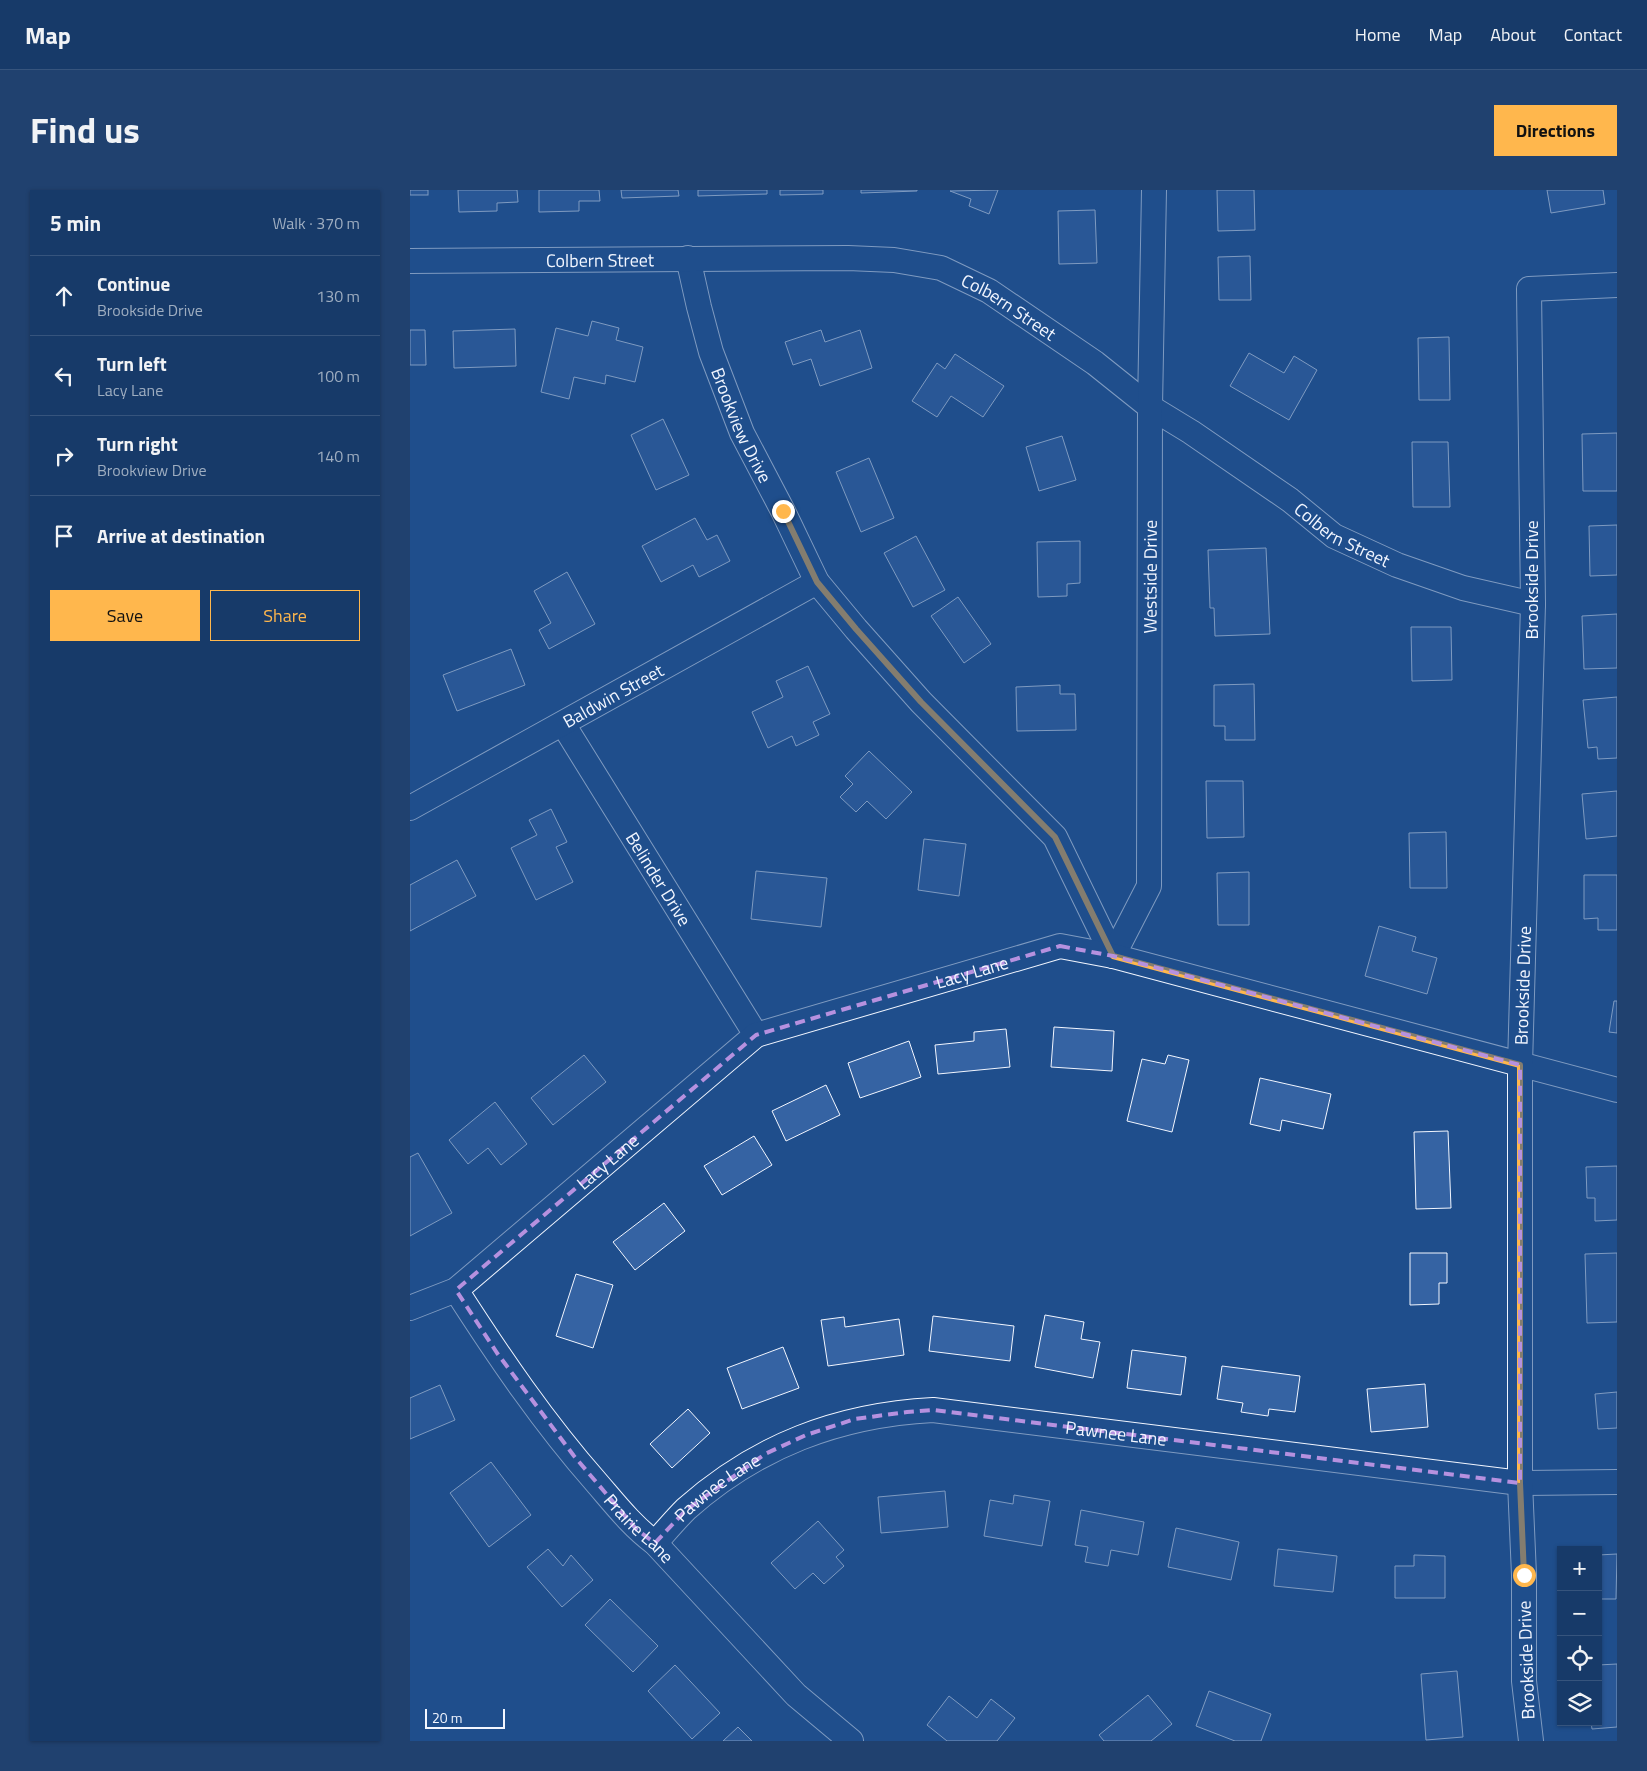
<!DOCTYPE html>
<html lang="en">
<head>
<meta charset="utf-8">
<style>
	:root { --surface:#173a69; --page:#20416f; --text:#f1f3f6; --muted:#9eadc0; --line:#36547d; --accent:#ffb74d }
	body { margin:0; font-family:"Titillium Web",sans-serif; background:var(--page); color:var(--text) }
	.controls { position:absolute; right:15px; bottom:15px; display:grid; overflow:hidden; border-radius:0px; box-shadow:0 1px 4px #0004 }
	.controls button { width:45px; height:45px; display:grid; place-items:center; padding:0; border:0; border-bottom:1px solid var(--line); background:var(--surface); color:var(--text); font:25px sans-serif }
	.scale { position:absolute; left:15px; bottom:12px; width:80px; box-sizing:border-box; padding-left:5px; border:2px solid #f2f6ff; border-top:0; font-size:14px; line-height:18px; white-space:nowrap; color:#f2f6ff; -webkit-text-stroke:4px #1f4e8c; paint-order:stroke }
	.stop { position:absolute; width:15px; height:15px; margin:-11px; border:4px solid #ffb74d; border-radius:50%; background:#fff }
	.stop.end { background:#ffb74d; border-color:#fff; box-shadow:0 1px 5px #0008 }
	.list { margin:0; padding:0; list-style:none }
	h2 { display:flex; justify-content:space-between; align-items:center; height:65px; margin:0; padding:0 20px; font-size:21px }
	h2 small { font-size:16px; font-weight:400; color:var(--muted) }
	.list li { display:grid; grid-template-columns:32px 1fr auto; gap:15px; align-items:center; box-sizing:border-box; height:80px; padding:0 20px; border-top:1px solid var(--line) }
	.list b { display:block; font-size:19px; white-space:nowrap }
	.list p { margin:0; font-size:16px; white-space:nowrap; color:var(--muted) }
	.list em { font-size:16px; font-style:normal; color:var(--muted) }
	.actions { display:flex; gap:10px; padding:15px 20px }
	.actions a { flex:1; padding:11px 0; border:1px solid var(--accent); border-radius:0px; text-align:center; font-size:18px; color:var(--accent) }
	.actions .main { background:var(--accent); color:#111 }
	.icon { flex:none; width:28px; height:28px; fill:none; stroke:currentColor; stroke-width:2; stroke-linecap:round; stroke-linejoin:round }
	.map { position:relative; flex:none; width:1207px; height:1551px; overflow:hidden; border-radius:0px }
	header { display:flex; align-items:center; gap:30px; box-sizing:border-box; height:70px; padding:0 25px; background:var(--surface); border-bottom:1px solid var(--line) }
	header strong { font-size:24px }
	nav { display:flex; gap:28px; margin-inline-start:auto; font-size:18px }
	.intro { display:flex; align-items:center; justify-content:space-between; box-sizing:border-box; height:120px; padding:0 30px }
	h1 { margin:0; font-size:35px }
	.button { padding:12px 22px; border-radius:0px; background:var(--accent); color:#111; font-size:18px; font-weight:700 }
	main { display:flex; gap:30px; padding:0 30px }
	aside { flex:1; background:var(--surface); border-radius:0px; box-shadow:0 1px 4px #0004 }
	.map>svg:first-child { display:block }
</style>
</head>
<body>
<header>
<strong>Map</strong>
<nav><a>Home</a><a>Map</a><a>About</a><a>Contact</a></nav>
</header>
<div class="intro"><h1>Find us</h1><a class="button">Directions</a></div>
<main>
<aside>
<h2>5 min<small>Walk · 370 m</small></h2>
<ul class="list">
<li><svg class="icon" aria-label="ahead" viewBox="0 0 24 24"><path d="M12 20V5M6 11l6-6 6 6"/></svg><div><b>Continue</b><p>Brookside Drive</p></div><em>130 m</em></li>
<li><svg class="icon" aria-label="left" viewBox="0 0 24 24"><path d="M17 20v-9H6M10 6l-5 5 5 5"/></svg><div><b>Turn left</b><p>Lacy Lane</p></div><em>100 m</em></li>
<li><svg class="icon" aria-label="right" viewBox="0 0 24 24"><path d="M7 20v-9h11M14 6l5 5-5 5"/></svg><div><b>Turn right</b><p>Brookview Drive</p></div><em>140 m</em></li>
<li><svg class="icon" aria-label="arrive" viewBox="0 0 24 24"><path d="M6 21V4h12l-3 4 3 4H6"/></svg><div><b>Arrive at destination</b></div></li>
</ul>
<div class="actions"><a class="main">Save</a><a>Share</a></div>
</aside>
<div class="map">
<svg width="1207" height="1551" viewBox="0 0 1207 1551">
	<rect width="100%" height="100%" fill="#1f4e8c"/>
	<g fill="#3563a3" stroke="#f2f6ff">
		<rect x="0" y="0" width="18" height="5"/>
		<polygon points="48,0 107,0 108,12 87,13 87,21 49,22"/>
		<polygon points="129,0 189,0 190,11 169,11 169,21 129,22"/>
		<polygon points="211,0 268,0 269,6 212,8"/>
		<polygon points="288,0 357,0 357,4 288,6"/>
		<polygon points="370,0 413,0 413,4 370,5"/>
		<polygon points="451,0 507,0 507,1 451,3"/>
		<polygon points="588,0 579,24 559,16 561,9 540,1"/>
		<polygon points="807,0 844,0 845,40 808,41"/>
		<polygon points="1137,0 1193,0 1195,14 1141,23"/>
		<polygon points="685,20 687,73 649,74 648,21"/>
		<polygon points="840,66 841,110 809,110 808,67"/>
		<polygon points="182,131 209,138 206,150 233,157 225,192 196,185 195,194 164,187 159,209 131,202 146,138 178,146"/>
		<polygon points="105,139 106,176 44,178 43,141"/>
		<polygon points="0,140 15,140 16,175 0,175"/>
		<polygon points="411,140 415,152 450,140 462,178 410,196 401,169 383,175 375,152"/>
		<polygon points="1039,147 1040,210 1009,210 1008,148"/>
		<polygon points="839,163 874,183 884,166 907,180 879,230 820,196"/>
		<polygon points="545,164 594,196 573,227 541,206 527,227 502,211 527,173 535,179"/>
		<polygon points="253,229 279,285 246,300 221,245"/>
		<polygon points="1207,243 1207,301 1173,301 1172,244"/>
		<polygon points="652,246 666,290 629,301 616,257"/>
		<polygon points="1002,252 1038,252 1040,317 1003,317"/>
		<polygon points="459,268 484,328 451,342 426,282"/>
		<polygon points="285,328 297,350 307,345 320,371 289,387 283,375 251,392 232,356"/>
		<polygon points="1207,335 1207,385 1180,386 1179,336"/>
		<polygon points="506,346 535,400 503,417 474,363"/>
		<polygon points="670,351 670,393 657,394 657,406 628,407 627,352"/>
		<polygon points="856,358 860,444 805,446 804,418 800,418 798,360"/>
		<polygon points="157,382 185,434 139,459 129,440 141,433 124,401"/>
		<polygon points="548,407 581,454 554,473 521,426"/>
		<polygon points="1207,424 1207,478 1174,479 1172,426"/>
		<polygon points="1001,437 1041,437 1042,490 1002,491"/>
		<polygon points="101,459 115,495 47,521 33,485"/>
		<polygon points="398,476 420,524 403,532 409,545 386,556 382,546 358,558 342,522 373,507 366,491"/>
		<polygon points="844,494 845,550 815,550 815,536 804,536 804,495"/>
		<polygon points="650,495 650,504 665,504 666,540 607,541 606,497"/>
		<polygon points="1207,507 1207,568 1188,569 1187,557 1178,558 1173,510"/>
		<polygon points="459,561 502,602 476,629 457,611 446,622 430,607 443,594 435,586"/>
		<polygon points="796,591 833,591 834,647 797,648"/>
		<polygon points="1207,601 1207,646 1176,649 1172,604"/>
		<polygon points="141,619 157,652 146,657 163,692 126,710 101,658 127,645 119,630"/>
		<polygon points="1036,642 1037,698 1000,698 999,643"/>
		<polygon points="514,649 556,654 549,706 508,700"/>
		<polygon points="47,670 66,706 0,741 0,695"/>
		<polygon points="346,681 417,688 411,737 341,729"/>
		<polygon points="839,682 839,735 808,735 807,683"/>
		<polygon points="1174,685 1207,685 1207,740 1188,740 1188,728 1174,729"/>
		<polygon points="969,736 1006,747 1002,761 1027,768 1017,804 955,786"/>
		<polygon points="1204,811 1207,811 1207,843 1199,842"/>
		<polygon points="644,837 704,841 702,881 641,877"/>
		<polygon points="596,839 600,877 528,884 525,855 564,851 564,842"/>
		<polygon points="499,851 511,887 450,908 438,873"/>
		<polygon points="174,865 196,892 143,935 121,908"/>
		<polygon points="758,865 779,870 762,942 717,931 732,869 755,874"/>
		<polygon points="850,888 921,904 913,939 872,930 870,941 840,934"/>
		<polygon points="416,895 430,925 376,951 362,921"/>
		<polygon points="85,912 117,954 91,975 78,958 58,974 39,950"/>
		<polygon points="1038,941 1041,1018 1006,1019 1004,942"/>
		<polygon points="344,946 362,975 312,1005 294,976"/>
		<polygon points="8,963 42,1023 0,1046 0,967"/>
		<polygon points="1207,976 1207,1030 1185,1031 1185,1008 1177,1008 1176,977"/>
		<polygon points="254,1013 275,1041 225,1080 203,1052"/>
		<polygon points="1000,1063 1037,1063 1037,1093 1029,1093 1029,1114 1000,1115"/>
		<polygon points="1207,1063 1207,1132 1177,1133 1175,1064"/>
		<polygon points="166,1084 203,1095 183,1158 146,1146"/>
		<polygon points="635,1125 674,1132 671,1149 690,1152 683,1188 625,1177"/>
		<polygon points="523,1126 604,1136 600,1171 519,1161"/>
		<polygon points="434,1127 435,1137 489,1129 494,1165 418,1176 411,1130"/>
		<polygon points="373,1157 389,1198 332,1219 317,1178"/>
		<polygon points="722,1160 776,1167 771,1205 717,1198"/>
		<polygon points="812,1176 890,1186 885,1222 859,1219 858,1226 831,1222 833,1213 807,1209"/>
		<polygon points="1015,1194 1018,1237 961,1242 957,1199"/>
		<polygon points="30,1195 45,1230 0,1249 0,1208"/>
		<polygon points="1207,1202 1207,1238 1188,1239 1185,1204"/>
		<polygon points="278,1219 300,1243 262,1278 240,1254"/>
		<polygon points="81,1272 121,1325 79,1357 40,1303"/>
		<polygon points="535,1301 538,1337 471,1343 468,1307"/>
		<polygon points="604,1305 640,1311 632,1356 574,1346 580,1310 603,1314"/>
		<polygon points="671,1320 734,1332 728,1365 701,1360 698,1376 675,1372 678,1357 665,1355"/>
		<polygon points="408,1331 434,1360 426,1367 434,1376 414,1394 403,1383 385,1399 361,1373"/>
		<polygon points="766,1338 829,1352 821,1390 758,1377"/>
		<polygon points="138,1359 153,1376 161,1365 183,1390 152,1417 117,1377"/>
		<polygon points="868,1359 927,1366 923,1402 864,1396"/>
		<polygon points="1207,1364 1206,1409 1188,1409 1188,1365"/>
		<polygon points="1004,1365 1035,1366 1035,1408 985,1408 985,1376 1004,1376"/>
		<polygon points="200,1409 248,1456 223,1482 175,1435"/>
		<polygon points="1207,1474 1207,1537 1182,1539 1181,1532 1188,1532 1188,1475"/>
		<polygon points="265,1475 310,1523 282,1549 238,1501"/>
		<polygon points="1047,1481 1053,1547 1016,1550 1011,1484"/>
		<polygon points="799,1501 861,1524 851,1551 825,1551 786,1536"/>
		<polygon points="738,1505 762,1534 741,1551 694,1551 689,1545"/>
		<polygon points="539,1506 567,1528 581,1509 605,1528 587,1551 537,1551 517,1535"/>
		<polygon points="328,1537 342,1551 313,1551"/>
	</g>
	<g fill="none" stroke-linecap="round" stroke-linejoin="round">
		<defs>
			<g id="street">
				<path id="s1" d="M278,68L289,117L301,162L332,243L373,321L407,392L446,439L511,512L645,647L703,766"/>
				<path id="s2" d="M0,71L438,68L484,70L531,78L579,101L685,173L740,217L781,242L880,310L924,346L987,375L1053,398L1123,414"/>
				<path id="s3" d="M153,534L346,845"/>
				<path id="s4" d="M0,618L407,392"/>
				<path id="s5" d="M703,766L739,696L740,217L744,0"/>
				<path id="s6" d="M46,1100C89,1167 134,1233 186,1292C205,1314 222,1336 245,1353L386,1505L441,1551"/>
				<path id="s7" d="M0,1118L46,1100L346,845L650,756L703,766L1207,900"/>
				<path id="s8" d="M245,1353C255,1342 265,1330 276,1319C347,1256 428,1225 523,1220L1110,1293L1207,1292"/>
				<path id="s9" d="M1121,1551L1114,1491V1385L1110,1293V875L1123,414L1119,99L1207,95"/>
			</g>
		</defs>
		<use href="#street" stroke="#f2f6ff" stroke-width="26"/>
		<use href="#street" stroke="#1f4e8c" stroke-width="24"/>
	</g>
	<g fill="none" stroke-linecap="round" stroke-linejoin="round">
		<polyline stroke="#ffb74d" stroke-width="6" points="373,321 407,392 446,439 511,512 645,647 703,766 1110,875 1110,1293 1114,1385"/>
	</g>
	<path d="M0 0H1207V1551H0ZM650,756L703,766L1110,875V1293L523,1220L497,1222L445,1229L396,1245L355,1264L276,1320L245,1353L227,1340L164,1266L87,1163L46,1100L346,845Z" fill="#1f4e8c" fill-opacity=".55" fill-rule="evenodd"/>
	<path fill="none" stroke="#b691df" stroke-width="4" stroke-dasharray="10 6" stroke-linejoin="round" d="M650,756L703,766L1110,875V1293L523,1220L497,1222L445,1229L396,1245L355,1264L276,1320L245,1353L227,1340L164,1266L87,1163L46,1100L346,845Z"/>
	<g text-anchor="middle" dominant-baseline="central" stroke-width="4" stroke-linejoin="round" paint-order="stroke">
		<g font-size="18" fill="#f2f6ff" stroke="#1f4e8c">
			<text stroke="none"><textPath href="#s2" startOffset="190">Colbern Street</textPath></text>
			<text stroke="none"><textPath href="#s2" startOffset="610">Colbern Street</textPath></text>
			<text stroke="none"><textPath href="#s1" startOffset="176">Brookview Drive</textPath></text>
			<text stroke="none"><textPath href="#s2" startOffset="1015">Colbern Street</textPath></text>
			<text stroke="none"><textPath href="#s5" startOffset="388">Westside Drive</textPath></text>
			<text transform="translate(1121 390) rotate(-90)">Brookside Drive</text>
			<text stroke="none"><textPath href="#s4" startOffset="232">Baldwin Street</textPath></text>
			<text stroke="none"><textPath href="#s3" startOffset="182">Belinder Drive</textPath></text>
			<text stroke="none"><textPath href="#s7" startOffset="668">Lacy Lane</textPath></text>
			<text stroke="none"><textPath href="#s9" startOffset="756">Brookside Drive</textPath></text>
			<text stroke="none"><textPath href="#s7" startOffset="248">Lacy Lane</textPath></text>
			<text stroke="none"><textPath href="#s8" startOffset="502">Pawnee Lane</textPath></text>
			<text stroke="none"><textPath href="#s8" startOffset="84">Pawnee Lane</textPath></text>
			<text stroke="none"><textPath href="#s6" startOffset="301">Prairie Lane</textPath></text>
			<text transform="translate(1116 1470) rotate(-92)">Brookside Drive</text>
		</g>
	</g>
</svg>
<div class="controls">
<button>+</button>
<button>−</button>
<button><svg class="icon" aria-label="locate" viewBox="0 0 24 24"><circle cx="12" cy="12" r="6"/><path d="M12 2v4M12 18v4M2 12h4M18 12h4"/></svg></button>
<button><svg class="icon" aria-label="layers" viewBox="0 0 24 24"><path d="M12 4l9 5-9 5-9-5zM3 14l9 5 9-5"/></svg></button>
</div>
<div class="scale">20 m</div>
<div class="stop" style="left:1114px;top:1385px"></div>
<div class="stop end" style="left:373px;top:321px"></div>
</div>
</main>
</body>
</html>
